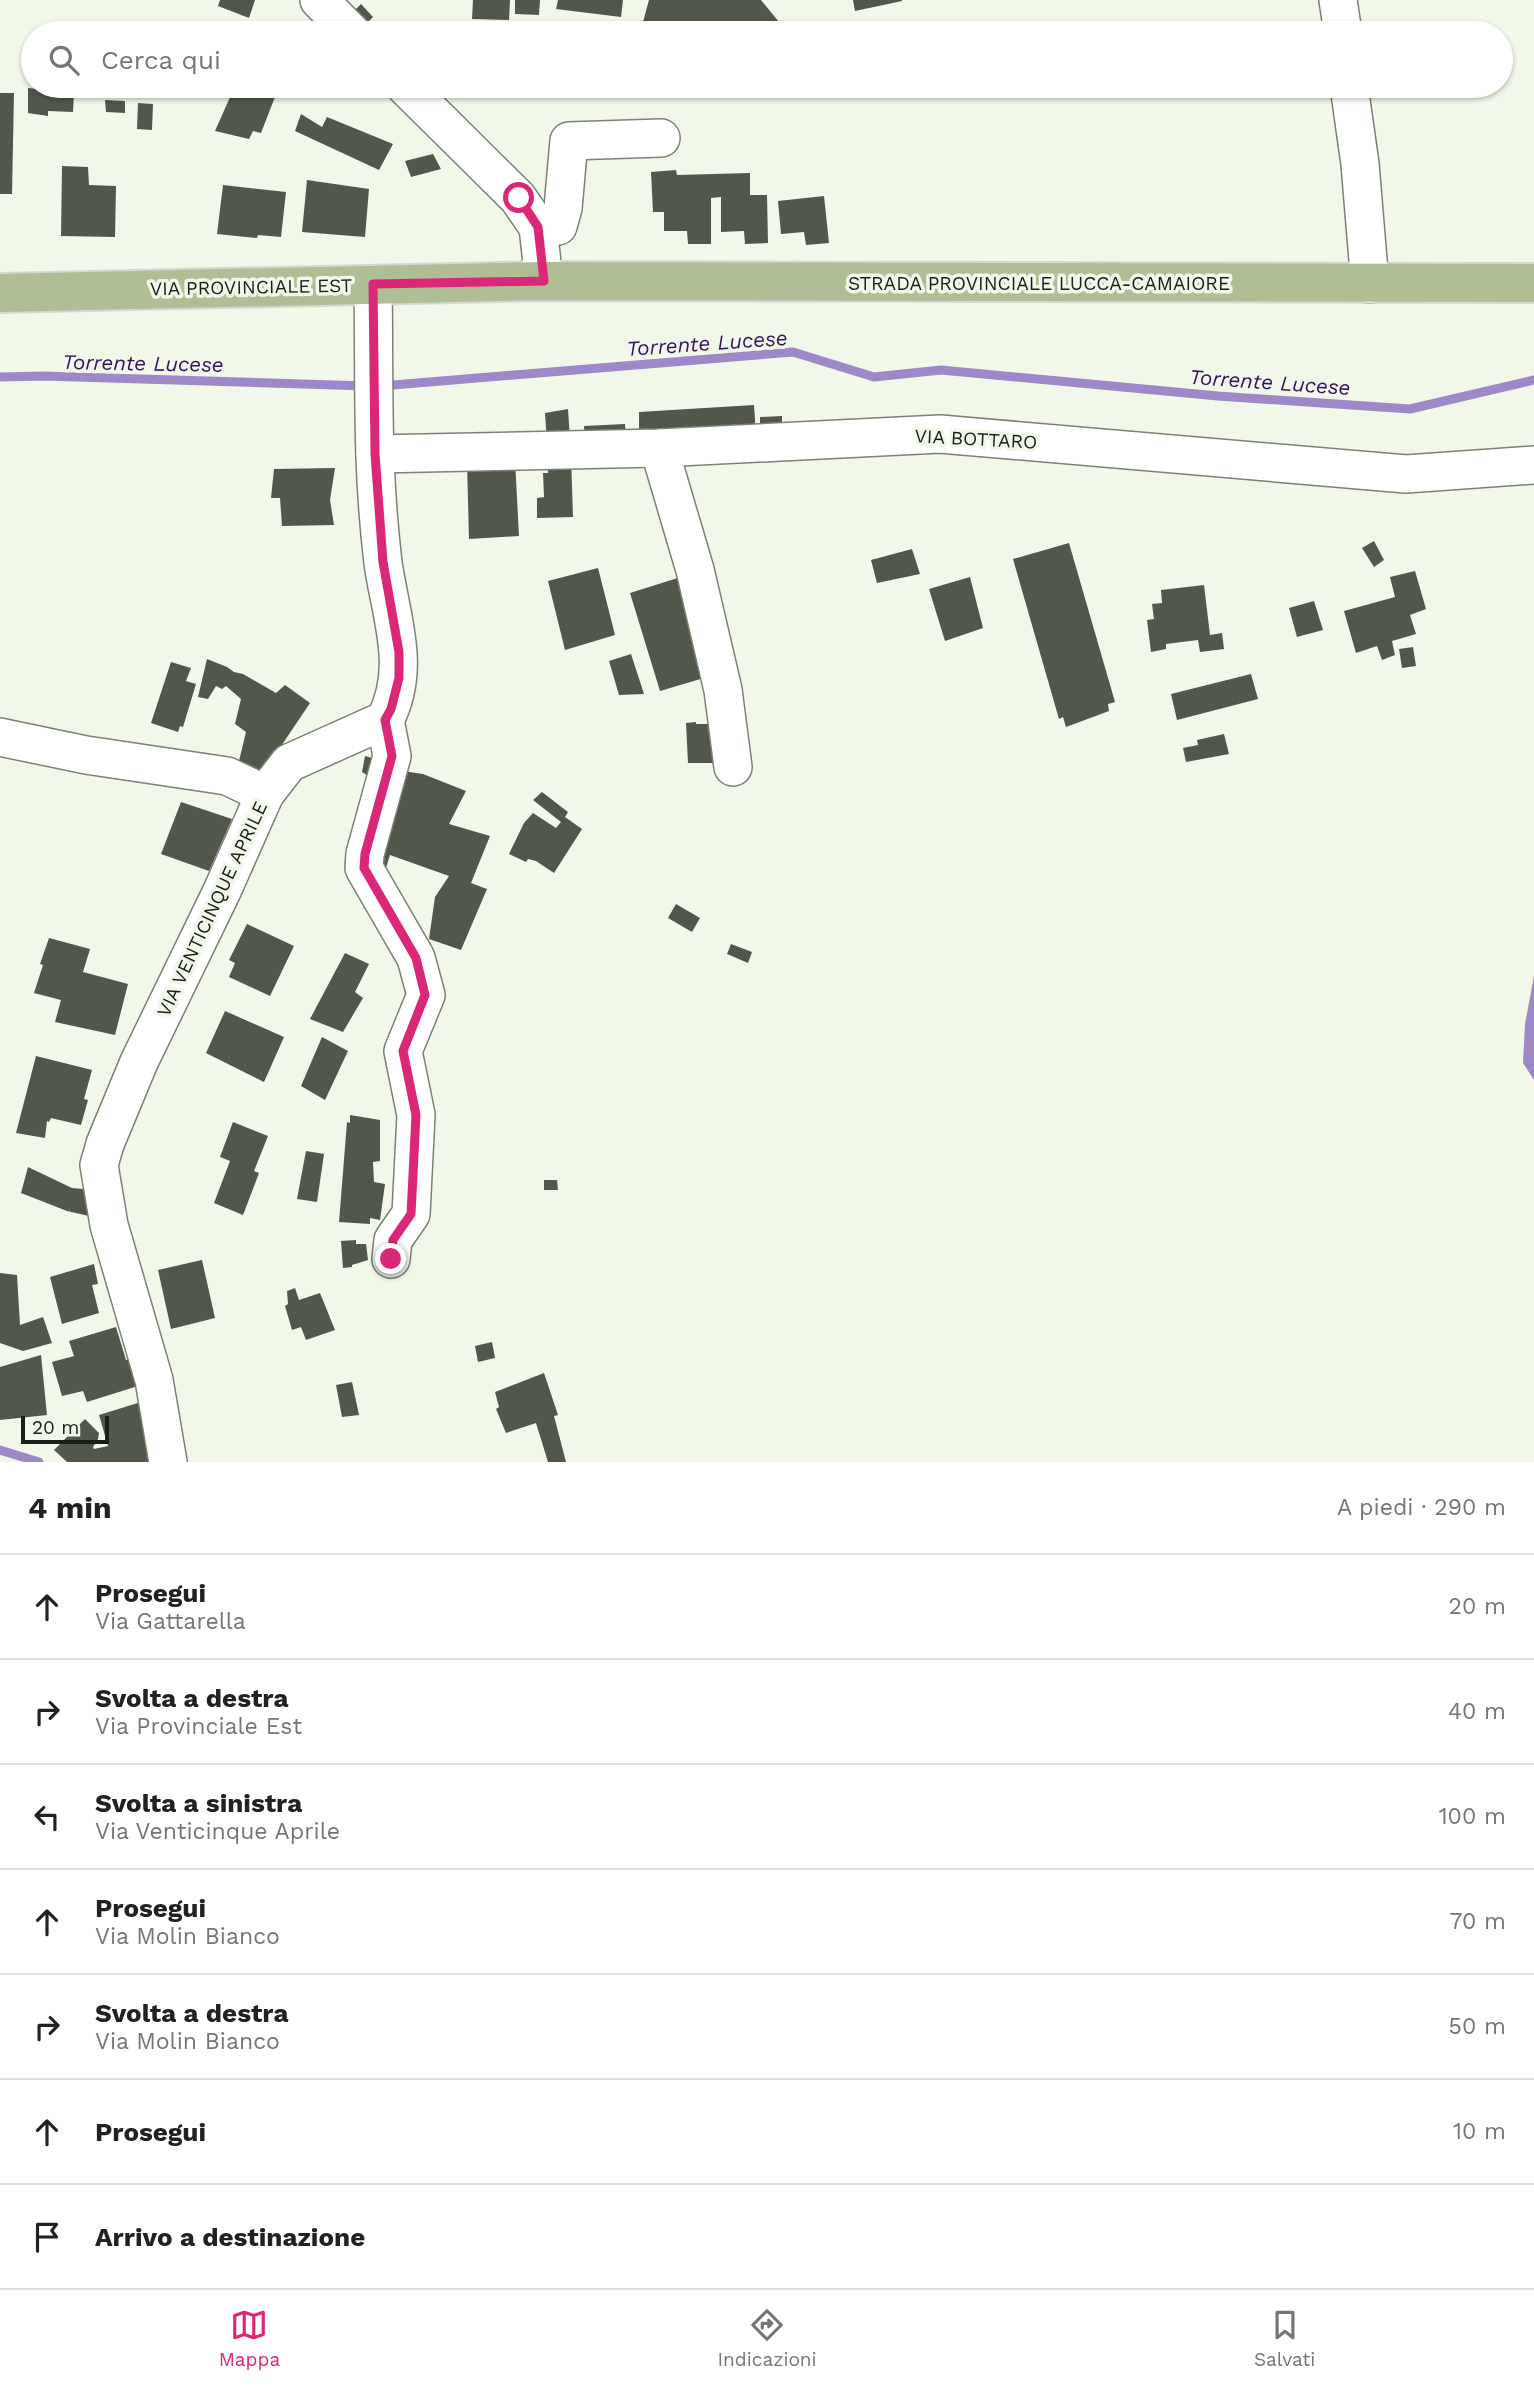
<!DOCTYPE html>
<html lang="it">
<head>
<meta charset="utf-8">
<style>
	:root { --surface:#fff; --page:#f6f6f6; --text:#202124; --muted:#757577; --line:#e0e0e0; --accent:#db2777 }
	body { margin:0; font-family:"Work Sans",sans-serif; background:var(--page); color:var(--text) }
	.scale { position:absolute; left:21px; bottom:18px; width:88px; box-sizing:border-box; padding-left:7px; border:4px solid #1b1d18; border-top:0; font-size:19px; line-height:24px; white-space:nowrap; color:#1b1d18; -webkit-text-stroke:5px #f1f7e9; paint-order:stroke }
	.stop { position:absolute; width:21px; height:21px; margin:-16px; border:5px solid #db2777; border-radius:50%; background:#fff }
	.stop.end { background:#db2777; border-color:#fff; box-shadow:0 2px 7px #0008 }
	.list { margin:0; padding:0; list-style:none }
	h2 { display:flex; justify-content:space-between; align-items:center; height:91px; margin:0; padding:0 28px; font-size:30px }
	h2 small { font-size:23px; font-weight:400; color:var(--muted) }
	.list li { display:grid; grid-template-columns:46px 1fr auto; gap:21px; align-items:center; box-sizing:border-box; height:105px; padding:0 28px; border-top:2px solid var(--line) }
	.list b { display:block; font-size:26px; white-space:nowrap }
	.list p { margin:0; font-size:23px; white-space:nowrap; color:var(--muted) }
	.list em { font-size:23px; font-style:normal; color:var(--muted) }
	.icon { flex:none; width:38px; height:38px; fill:none; stroke:currentColor; stroke-width:2; stroke-linecap:round; stroke-linejoin:round }
	.map { position:relative; flex:none; width:1534px; height:1462px; overflow:hidden }
	.search { position:absolute; background:var(--surface); box-shadow:0 2px 5px #0004; left:21px; right:21px; top:21px; height:77px; display:flex; align-items:center; gap:18px; box-sizing:border-box; padding:0 24px; border-radius:38px; color:var(--muted); font-size:26px }
	.sheet { height:826px; background:var(--surface) }
	nav { display:flex; justify-content:space-around; align-items:center; box-sizing:border-box; height:98px; border-top:2px solid var(--line); background:var(--surface); font-size:19px; color:var(--muted) }
	nav a { display:grid; justify-items:center; gap:4px }
	nav .on { color:var(--accent) }
	.map>svg:first-child { display:block }
</style>
</head>
<body>
<div class="map">
<svg width="1534" height="1462" viewBox="0 0 1534 1462">
	<rect width="100%" height="100%" fill="#f1f7e9"/>
	<polygon fill="#9e88c8" points="1534,976 1534,1080 1523,1063 1525,1024"/>
	<g fill="none" stroke-linecap="round" stroke-linejoin="round">
		<g stroke="#9e88c8" stroke-width="9">
			<polyline points="0,377 43,376 367,386"/>
			<polyline points="381,386 793,352 874,377 941,370 1218,396 1410,409 1534,380"/>
			<polyline points="0,1450 39,1462"/>
		</g>
	</g>
	<g fill="#52574b">
		<polygon points="220,0 255,0 249,18 218,6"/>
		<polygon points="473,0 510,0 509,20 472,19"/>
		<polygon points="515,0 540,0 539,15 515,14"/>
		<polygon points="558,0 623,0 621,17 556,9"/>
		<polygon points="649,0 761,0 788,33 734,33 702,21 699,33 640,33"/>
		<polygon points="853,0 902,0 902,1 855,11"/>
		<polygon points="361,4 373,17 359,31 347,18"/>
		<polygon points="235,86 269,86 266,92 275,97 261,133 253,131 249,139 215,131"/>
		<polygon points="506,86 532,86 532,93 506,94"/>
		<polygon points="28,88 74,93 73,112 48,111 48,116 28,113"/>
		<polygon points="0,93 14,93 12,194 0,194"/>
		<polygon points="105,100 125,101 125,113 106,112"/>
		<polygon points="138,103 153,104 152,130 137,129"/>
		<polygon points="301,114 322,127 327,117 393,144 379,170 295,131"/>
		<polygon points="433,154 441,169 411,177 405,161"/>
		<polygon points="62,166 88,167 89,185 116,186 115,237 61,236"/>
		<polygon points="676,170 677,175 750,173 750,195 767,195 768,243 745,244 744,231 721,232 721,197 711,198 711,244 688,244 687,231 664,231 664,212 653,212 651,172"/>
		<polygon points="307,180 369,189 365,237 302,232"/>
		<polygon points="223,185 286,192 281,237 258,235 257,238 217,234"/>
		<polygon points="824,196 829,243 806,245 804,232 781,234 778,201"/>
		<polygon points="754,405 756,435 639,439 639,412"/>
		<polygon points="568,409 570,439 547,443 545,413"/>
		<polygon points="782,416 782,432 760,432 760,417"/>
		<polygon points="625,424 626,438 585,440 584,426"/>
		<polygon points="571,456 573,517 537,518 537,498 544,497 543,473 548,473 547,457"/>
		<polygon points="515,460 519,536 469,539 467,462"/>
		<polygon points="335,468 330,500 334,525 282,526 280,498 271,498 274,469"/>
		<polygon points="1374,541 1384,560 1374,567 1362,548"/>
		<polygon points="1069,543 1115,702 1108,704 1109,711 1066,727 1063,717 1059,719 1013,559"/>
		<polygon points="912,549 920,574 877,583 871,560"/>
		<polygon points="598,568 615,635 565,650 548,581"/>
		<polygon points="1415,571 1426,609 1410,615 1416,634 1392,641 1395,655 1382,660 1377,646 1356,653 1344,611 1395,597 1390,577"/>
		<polygon points="684,576 714,675 660,691 630,593"/>
		<polygon points="970,577 983,628 945,641 929,589"/>
		<polygon points="1204,585 1210,635 1222,633 1224,649 1200,652 1198,640 1166,644 1166,649 1151,652 1147,620 1154,619 1152,604 1162,603 1161,590"/>
		<polygon points="1314,601 1323,630 1297,637 1289,608"/>
		<polygon points="1413,647 1416,666 1402,668 1399,649"/>
		<polygon points="631,654 644,694 619,695 609,661"/>
		<polygon points="207,659 227,667 234,672 243,674 276,693 285,685 310,703 263,773 239,761 246,732 235,724 241,699 226,686 222,689 216,686 208,699 198,697"/>
		<polygon points="171,662 191,668 186,681 196,684 183,727 180,726 178,732 151,723"/>
		<polygon points="1251,674 1258,699 1177,720 1171,694"/>
		<polygon points="696,722 696,724 722,724 717,763 688,763 686,723"/>
		<polygon points="1224,734 1229,754 1186,762 1183,748 1198,745 1197,740"/>
		<polygon points="365,756 380,760 370,777 362,772"/>
		<polygon points="403,771 423,774 466,791 449,824 490,836 471,883 487,889 461,950 429,939 435,897 449,876 390,855 385,871 368,866"/>
		<polygon points="542,792 568,812 565,817 582,829 554,873 536,861 528,859 526,862 509,854 524,823 533,813 556,828 561,822 533,800"/>
		<polygon points="181,802 232,819 209,871 161,854"/>
		<polygon points="676,904 700,918 692,932 668,918"/>
		<polygon points="247,924 294,946 270,996 229,977 235,963 229,960"/>
		<polygon points="49,938 90,949 83,972 128,984 115,1035 55,1022 61,1000 34,993 43,965 40,964"/>
		<polygon points="731,944 752,952 748,963 727,954"/>
		<polygon points="345,953 369,964 355,992 363,998 343,1032 310,1019"/>
		<polygon points="225,1011 284,1037 264,1082 206,1053"/>
		<polygon points="322,1037 348,1051 325,1100 301,1086"/>
		<polygon points="36,1056 92,1070 84,1099 88,1100 81,1125 51,1118 49,1122 47,1121 45,1138 16,1133"/>
		<polygon points="350,1115 380,1120 380,1161 373,1162 374,1182 385,1184 380,1220 370,1218 370,1224 339,1222 347,1122 350,1123"/>
		<polygon points="233,1122 268,1136 254,1171 259,1173 243,1215 214,1203 230,1161 220,1157"/>
		<polygon points="306,1151 324,1154 317,1202 297,1199"/>
		<polygon points="28,1167 72,1188 93,1190 89,1216 67,1211 21,1193"/>
		<polygon points="544,1180 557,1180 558,1190 544,1190"/>
		<polygon points="356,1240 356,1244 366,1244 368,1260 352,1265 352,1267 343,1268 341,1241"/>
		<polygon points="202,1260 215,1318 171,1329 158,1270"/>
		<polygon points="94,1264 98,1284 92,1285 99,1313 62,1324 50,1277"/>
		<polygon points="0,1273 17,1275 20,1325 43,1317 52,1343 23,1351 0,1343"/>
		<polygon points="295,1288 299,1300 320,1293 335,1330 306,1340 301,1327 292,1330 285,1306 288,1304 287,1291"/>
		<polygon points="116,1327 126,1360 130,1359 138,1386 87,1402 83,1391 62,1396 52,1362 74,1356 69,1341"/>
		<polygon points="492,1342 495,1358 478,1362 475,1346"/>
		<polygon points="41,1355 47,1415 0,1420 0,1367"/>
		<polygon points="544,1373 558,1415 554,1416 566,1462 548,1462 536,1423 506,1433 496,1409 499,1407 495,1392"/>
		<polygon points="352,1382 359,1415 342,1417 336,1385"/>
		<polygon points="141,1402 160,1462 67,1462 54,1450 85,1419 99,1433 98,1439 93,1447 94,1449 108,1446 99,1415"/>
	</g>
	<g fill="none" stroke-linecap="round" stroke-linejoin="round">
		<defs>
			<g id="minor">
				<polyline points="319,0 352,33"/>
				<polyline points="1338,0 1343,33"/>
				<polyline points="405,86 518,198 538,227 544,281"/>
				<polyline points="1349,86 1360,164 1370,284"/>
				<polyline points="538,227 558,226 563,208 569,141 661,138"/>
				<polyline points="659,448 695,570 723,690 733,767"/>
				<polyline points="375,454 659,448 940,434 1406,474 1534,465"/>
				<polyline points="385,720 392,756 365,854 364,868 416,958 426,995 403,1051 416,1115 411,1214 393,1240 391,1259"/>
				<polyline points="0,737 86,755 227,776 265,794"/>
				<path d="M168,1462L154,1380L109,1225L99,1165L105,1144L139,1062L222,891L265,794L289,763L385,720C412,668 391,618 383,563C379,528 376,491 375,456C373,399 374,341 373,284"/>
			</g>
			<polyline id="major" points="0,293 544,281 1534,283"/>
		</defs>
		<use href="#minor" stroke="#7c8174" stroke-width="40"/>
		<use href="#major" stroke="#d6d6d5" stroke-width="42"/>
		<use href="#minor" stroke="#fff" stroke-width="37"/>
		<use href="#major" stroke="#b0be95" stroke-width="38"/>
	</g>
	<g fill="none" stroke-linecap="round" stroke-linejoin="round">
		<polyline stroke="#db2777" stroke-width="9" points="391,1259 393,1240 411,1214 416,1115 403,1051 425,995 416,958 364,868 365,854 392,756 385,720 391,709 399,678 399,652 383,562 375,454 373,284 544,281 538,227 519,198"/>
	</g>
	<g text-anchor="middle" dominant-baseline="central" stroke-width="7" stroke-linejoin="round" paint-order="stroke">
		<g font-size="19" fill="#1b1d18" stroke="#f1f7e9">
			<text x="1039" y="283">STRADA PROVINCIALE LUCCA-CAMAIORE</text>
			<text transform="translate(251 287) rotate(-1)">VIA PROVINCIALE EST</text>
			<text transform="translate(976 439) rotate(3)">VIA BOTTARO</text>
			<text transform="translate(212 909) rotate(-65)">VIA VENTICINQUE APRILE</text>
		</g>
		<g font-size="21" font-style="italic" fill="#36125f" stroke="#f1f7e9">
			<text transform="translate(707 343) rotate(-4)">Torrente Lucese</text>
			<text transform="translate(143 363) rotate(1)">Torrente Lucese</text>
			<text transform="translate(1270 382) rotate(4)">Torrente Lucese</text>
		</g>
	</g>
</svg>
<div class="scale">20 m</div>
<div class="stop" style="left:519px;top:198px"></div>
<div class="stop end" style="left:391px;top:1259px"></div>
<div class="search"><svg class="icon" aria-label="search" viewBox="0 0 24 24"><circle cx="10" cy="10" r="6"/><path d="M15 15l6 6"/></svg>Cerca qui</div>
</div>
<section class="sheet">
<h2>4 min<small>A piedi · 290 m</small></h2>
<ul class="list">
<li><svg class="icon" aria-label="ahead" viewBox="0 0 24 24"><path d="M12 20V5M6 11l6-6 6 6"/></svg><div><b>Prosegui</b><p>Via Gattarella</p></div><em>20 m</em></li>
<li><svg class="icon" aria-label="right" viewBox="0 0 24 24"><path d="M7 20v-9h11M14 6l5 5-5 5"/></svg><div><b>Svolta a destra</b><p>Via Provinciale Est</p></div><em>40 m</em></li>
<li><svg class="icon" aria-label="left" viewBox="0 0 24 24"><path d="M17 20v-9H6M10 6l-5 5 5 5"/></svg><div><b>Svolta a sinistra</b><p>Via Venticinque Aprile</p></div><em>100 m</em></li>
<li><svg class="icon" aria-label="ahead" viewBox="0 0 24 24"><path d="M12 20V5M6 11l6-6 6 6"/></svg><div><b>Prosegui</b><p>Via Molin Bianco</p></div><em>70 m</em></li>
<li><svg class="icon" aria-label="right" viewBox="0 0 24 24"><path d="M7 20v-9h11M14 6l5 5-5 5"/></svg><div><b>Svolta a destra</b><p>Via Molin Bianco</p></div><em>50 m</em></li>
<li><svg class="icon" aria-label="ahead" viewBox="0 0 24 24"><path d="M12 20V5M6 11l6-6 6 6"/></svg><div><b>Prosegui</b></div><em>10 m</em></li>
<li><svg class="icon" aria-label="arrive" viewBox="0 0 24 24"><path d="M6 21V4h12l-3 4 3 4H6"/></svg><div><b>Arrivo a destinazione</b></div></li>
</ul>
</section>
<nav>
<a class="on"><svg class="icon" aria-label="map" viewBox="0 0 24 24"><path d="M3 6l6-2 6 2 6-2v14l-6 2-6-2-6 2zM9 4v14M15 6v14"/></svg>Mappa</a>
<a><svg class="icon" aria-label="directions" viewBox="0 0 24 24"><path d="M12 3l9 9-9 9-9-9zM9 14v-3h6M13 9l2 2-2 2"/></svg>Indicazioni</a>
<a><svg class="icon" aria-label="saved" viewBox="0 0 24 24"><path d="M7 4h10v16l-5-4-5 4z"/></svg>Salvati</a>
</nav>
</body>
</html>
